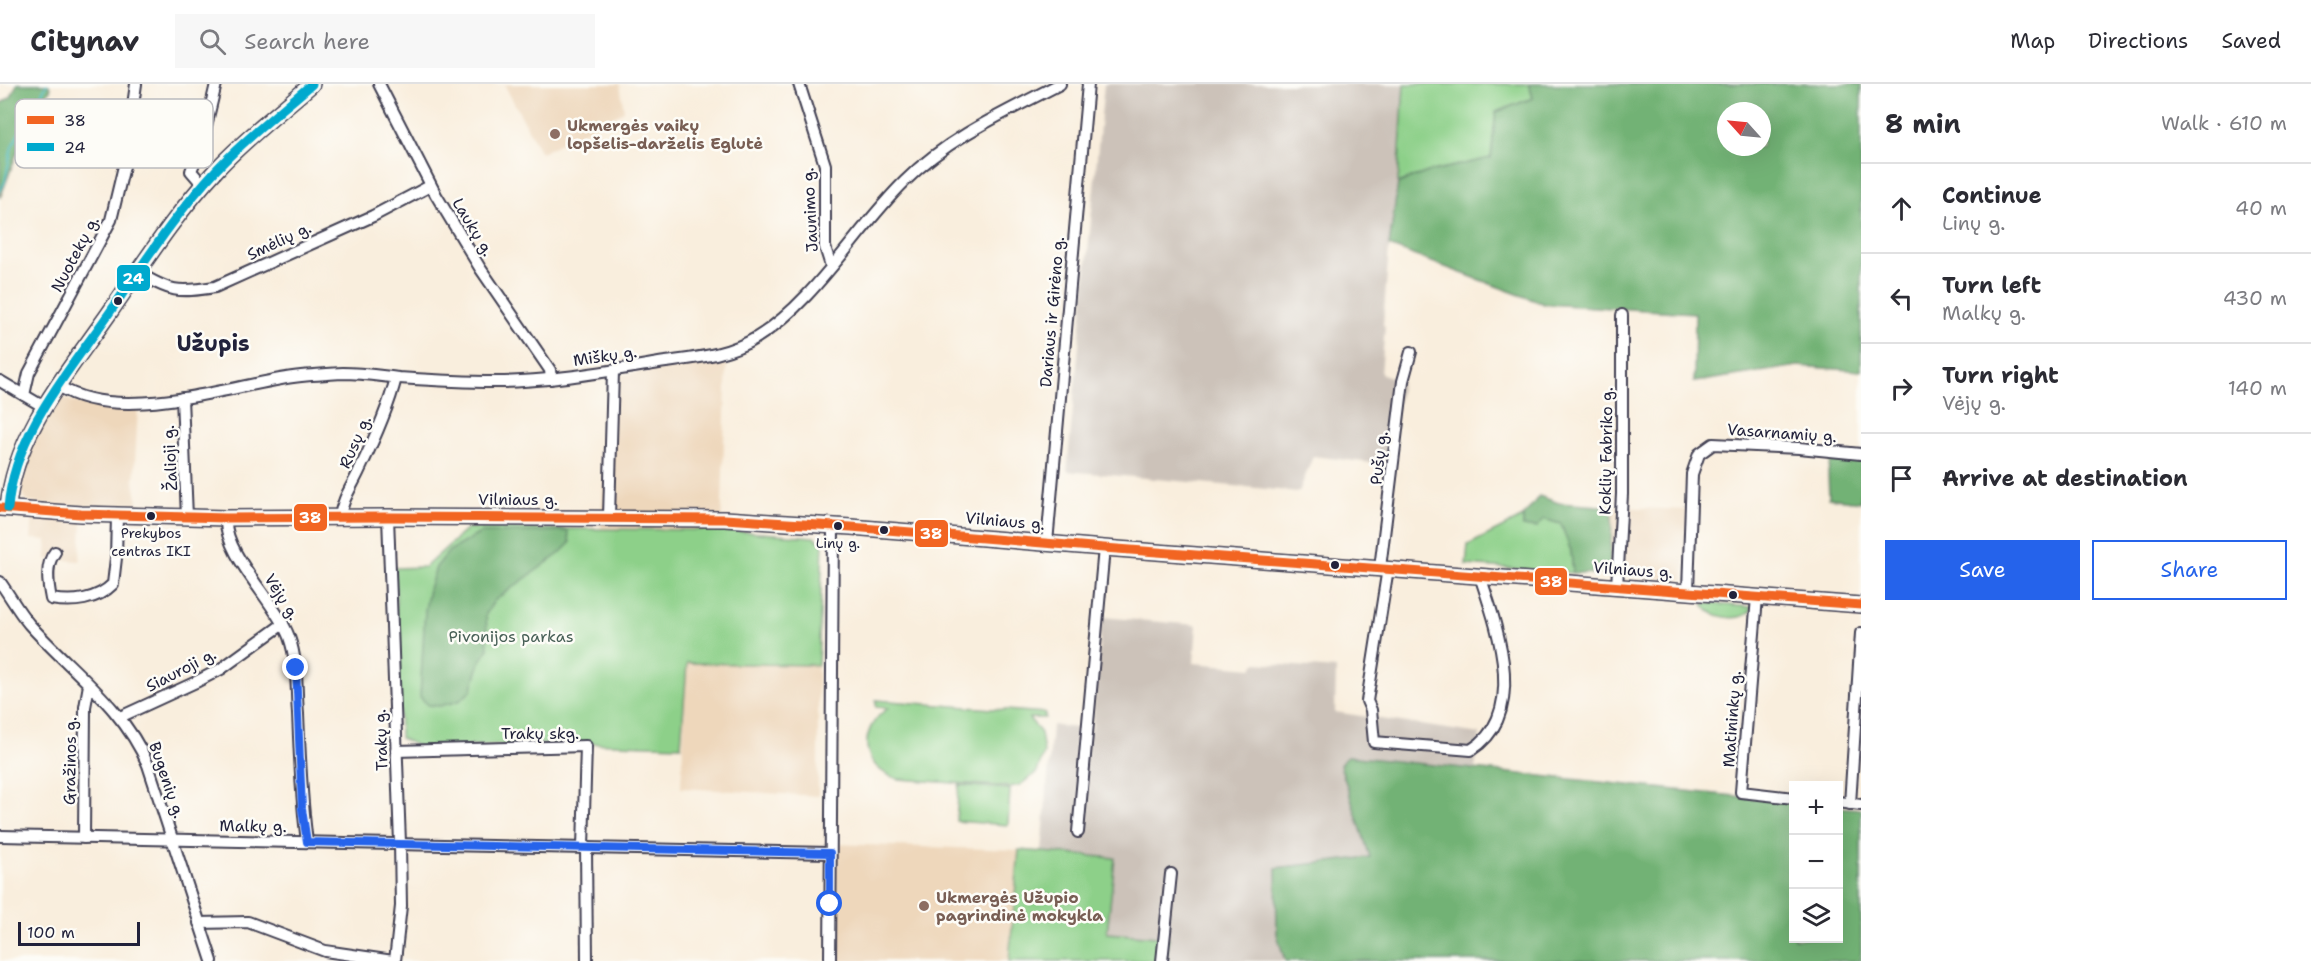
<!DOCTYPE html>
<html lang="en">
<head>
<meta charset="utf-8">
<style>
	:root { --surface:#fff; --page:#f7f7f7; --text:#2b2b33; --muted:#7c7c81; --line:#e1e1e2; --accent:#2563eb }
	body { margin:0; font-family:"Shantell Sans",sans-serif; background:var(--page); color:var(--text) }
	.controls { position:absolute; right:18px; bottom:18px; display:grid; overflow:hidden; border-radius:0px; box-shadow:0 6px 24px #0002 }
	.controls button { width:54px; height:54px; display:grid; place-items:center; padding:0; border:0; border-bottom:2px solid var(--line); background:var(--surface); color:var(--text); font:30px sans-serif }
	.compass { position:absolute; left:1717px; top:18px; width:54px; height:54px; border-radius:50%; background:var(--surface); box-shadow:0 6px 24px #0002; rotate:297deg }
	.scale { position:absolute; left:18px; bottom:15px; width:122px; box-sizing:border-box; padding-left:6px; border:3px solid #22223b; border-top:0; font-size:16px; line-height:21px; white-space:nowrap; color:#22223b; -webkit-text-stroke:4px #fdfcf7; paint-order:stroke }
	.stop { position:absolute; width:18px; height:18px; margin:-14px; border:4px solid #2563eb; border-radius:50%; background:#fff }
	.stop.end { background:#2563eb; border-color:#fff; box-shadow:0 2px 6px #0008 }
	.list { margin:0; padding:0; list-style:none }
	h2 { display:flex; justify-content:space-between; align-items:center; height:78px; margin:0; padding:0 24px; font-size:26px }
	h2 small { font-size:20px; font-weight:400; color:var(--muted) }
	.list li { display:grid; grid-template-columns:39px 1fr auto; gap:18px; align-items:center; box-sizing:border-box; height:90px; padding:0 24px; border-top:2px solid var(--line) }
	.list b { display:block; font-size:22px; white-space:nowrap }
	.list p { margin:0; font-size:20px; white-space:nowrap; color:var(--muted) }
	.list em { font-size:20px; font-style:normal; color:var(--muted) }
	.actions { display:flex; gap:12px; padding:18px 24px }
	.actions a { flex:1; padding:14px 0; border:2px solid var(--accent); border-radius:0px; text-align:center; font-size:21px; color:var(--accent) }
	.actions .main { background:var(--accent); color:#fff }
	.icon { flex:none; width:33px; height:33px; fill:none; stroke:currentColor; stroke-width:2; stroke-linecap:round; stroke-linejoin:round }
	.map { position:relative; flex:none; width:1861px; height:877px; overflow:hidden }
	header { display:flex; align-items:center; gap:36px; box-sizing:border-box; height:84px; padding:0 30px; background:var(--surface); border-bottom:2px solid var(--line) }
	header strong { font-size:28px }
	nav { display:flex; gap:33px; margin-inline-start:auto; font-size:21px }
	.search { width:420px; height:54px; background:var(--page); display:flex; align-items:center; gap:15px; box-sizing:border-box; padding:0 21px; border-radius:0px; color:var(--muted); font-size:22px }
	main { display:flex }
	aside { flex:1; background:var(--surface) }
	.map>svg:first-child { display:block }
</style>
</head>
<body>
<header>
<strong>Citynav</strong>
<div class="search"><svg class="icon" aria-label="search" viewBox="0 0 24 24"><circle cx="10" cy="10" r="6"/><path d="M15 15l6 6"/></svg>Search here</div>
<nav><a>Map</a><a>Directions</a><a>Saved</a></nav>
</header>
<main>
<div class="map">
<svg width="1861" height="877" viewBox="0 0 1861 877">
	<rect width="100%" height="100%" fill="#fdfcf7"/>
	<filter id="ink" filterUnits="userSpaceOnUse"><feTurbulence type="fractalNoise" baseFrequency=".0167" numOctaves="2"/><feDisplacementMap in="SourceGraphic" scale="12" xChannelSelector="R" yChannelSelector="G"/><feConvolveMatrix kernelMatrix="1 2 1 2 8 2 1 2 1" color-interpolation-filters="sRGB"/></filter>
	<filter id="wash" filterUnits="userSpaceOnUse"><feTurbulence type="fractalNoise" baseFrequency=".008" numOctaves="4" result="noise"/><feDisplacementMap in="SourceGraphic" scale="24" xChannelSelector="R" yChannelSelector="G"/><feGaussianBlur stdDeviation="1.35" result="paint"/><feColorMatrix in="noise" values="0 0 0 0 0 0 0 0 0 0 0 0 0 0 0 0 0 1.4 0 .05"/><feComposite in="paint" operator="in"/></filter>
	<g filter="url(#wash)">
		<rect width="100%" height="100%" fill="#f9eedd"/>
		<g fill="#eed7bb">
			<polygon points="504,0 620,0 624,27 541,69"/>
			<polygon points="727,273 721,446 601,444 609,293"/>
			<polygon points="57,312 78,319 138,323 134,398 139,425 40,420 29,418 24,413 21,405 23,394 34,354"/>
			<polygon points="1613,423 1688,426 1684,496 1609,490"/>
			<polygon points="33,433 82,436 80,477 46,475 47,456 31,455"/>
			<polygon points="687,579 818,581 818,712 681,704"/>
			<polygon points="833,760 1019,766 1009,877 835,877"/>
		</g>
		<g fill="#ccc2b9">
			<polygon points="1104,0 1404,0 1398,99 1389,162 1383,241 1385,242 1381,290 1402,296 1389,381 1313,372 1299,408 1067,387"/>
			<polygon points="1102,533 1197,541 1194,579 1252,584 1256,579 1336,585 1335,628 1480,650 1475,685 1347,672 1340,681 1371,773 1277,850 1285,877 1167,877 1169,854 1107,849 1115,774 1042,767 1052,641 1092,646"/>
		</g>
		<g fill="#8dd089" stroke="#587962" stroke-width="1.5">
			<polygon points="1404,0 1529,0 1533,14 1496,28 1491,74 1428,88 1398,99"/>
			<polygon points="1523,433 1523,443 1544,435 1561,440 1571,467 1573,489 1466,481 1468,461"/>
			<polygon points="468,444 721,446 814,453 823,460 818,581 687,579 681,662 584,659 420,663 400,654 395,484 425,483"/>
			<path d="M1703,519L1751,523V527C1740,539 1709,534 1703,519Z"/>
			<path d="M876,616L1045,629V634H1029L1041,649L1044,669L1037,688L1020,701L1010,703L898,695C860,683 857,646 888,624L876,623Z"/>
			<polygon points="959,701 1010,705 1008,741 956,737"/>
			<polygon points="1019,766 1115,774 1107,849 1169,854 1167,877 1009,877"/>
		</g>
		<g fill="#72b275" stroke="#4a6a58" stroke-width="1.5" fill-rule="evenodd">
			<polygon points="17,0 48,0 51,4 26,45 0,114 0,20 11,13"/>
			<path d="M1529,0H1861V287L1798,282L1694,298L1695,229L1544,220L1389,162L1398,99L1428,88L1491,74L1496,28L1533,14ZM1726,27H1762V63H1726Z"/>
			<polygon points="1831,374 1861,375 1861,418 1829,414 1828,388"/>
			<polygon points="1539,412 1559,419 1613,423 1609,490 1573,489 1571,467 1561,440 1544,435 1537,443 1523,443 1523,433"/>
			<polygon points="568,447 570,459 559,470 494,517 486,530 488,566 480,578 471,607 459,617 440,622 428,621 420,613 425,526 429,505 436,483 449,467 480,449"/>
			<polygon points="1347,672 1793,718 1794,854 1838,854 1839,723 1861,725 1861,877 1285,877 1277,850 1276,784 1370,773 1340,681"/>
		</g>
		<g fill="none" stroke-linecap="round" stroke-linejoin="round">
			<polyline stroke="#4cbbc3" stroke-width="2" points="0,107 5,98 12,62 47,0"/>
		</g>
	</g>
	<g filter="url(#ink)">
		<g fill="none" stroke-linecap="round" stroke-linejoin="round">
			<defs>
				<g id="street">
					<polyline points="379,0 436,111 480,184 550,286 551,295"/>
					<polyline points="799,0 825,81 825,163 831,182"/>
					<polyline points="203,101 191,87 202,59 216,0"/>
					<path d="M137,188C170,208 178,209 215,203L373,132L430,102"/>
					<polyline points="0,297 44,323"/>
					<path d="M59,302C117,341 229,302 293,293C309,291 327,290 343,289C362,289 380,292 399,294C430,296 462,298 493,298C549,298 604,288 659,279C692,274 727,272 756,254C814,219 856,145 905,97C949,53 1006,28 1060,0"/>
					<polyline points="24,311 29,289 111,136 125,78 136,0"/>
					<polyline points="182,314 187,433"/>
					<path d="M340,433C342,415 353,401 360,385C374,356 388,325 396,294"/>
					<polyline points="388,433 400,759 401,822 395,877"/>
					<polyline points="609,433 613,287"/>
					<path d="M226,434C223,470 276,518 289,553C298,578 296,604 298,630C300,673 301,715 307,757"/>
					<polyline points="1047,459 1088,0"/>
					<path d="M55,468C45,480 48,500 51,515C73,519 97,516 113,500L116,474L117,432"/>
					<polyline points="1380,484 1403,297 1411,268"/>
					<path d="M1388,484L1367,617L1371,626L1374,658L1471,666C1529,630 1497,543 1480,492"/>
					<path d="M0,498C10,512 18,527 29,540C70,586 124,623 148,681L212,877"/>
					<polyline points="1617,503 1622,410 1622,231"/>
					<polyline points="1688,507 1692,390 1699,370 1713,360 1799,364 1861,370"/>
					<polyline points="1757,513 1741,708 1794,714"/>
					<polyline points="120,633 196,598 221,585 283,540"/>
					<polyline points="396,667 586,662 583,763"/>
					<polyline points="1838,718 1861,721"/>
					<polyline points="1850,720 1861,549"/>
					<polyline points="1078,748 1104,464"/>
					<polyline points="0,752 830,769"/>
					<polyline points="84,754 85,623 89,601"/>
					<polyline points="586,763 587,877"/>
					<polyline points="199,839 248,838 325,867 393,877"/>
					<polyline points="830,877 833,442"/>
					<polyline points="1162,877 1171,790"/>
				</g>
				<g id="primary">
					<polyline points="0,424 81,430 226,434 388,433 725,435 851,443 1104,464 1861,521"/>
					<path d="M8,424C14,349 69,287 110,228C144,179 176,129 217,85C246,54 280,28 312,0"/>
				</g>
			</defs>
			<use href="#street" stroke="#424153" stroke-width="14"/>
			<use href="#primary" stroke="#424153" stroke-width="18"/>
			<use href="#street" stroke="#fff" stroke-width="10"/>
			<use href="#primary" stroke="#fff" stroke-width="15"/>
			<defs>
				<polyline id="bus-1" points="0,424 81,430 226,434 388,433 725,435 851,443 1104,464 1861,521"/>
				<path id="bus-2" d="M8,424C14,349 69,287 110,228C144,179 176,129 217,85C246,54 280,28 312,0"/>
			</defs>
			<use href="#bus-1" stroke="#fdfcf7" stroke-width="14"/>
			<use href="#bus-2" stroke="#fdfcf7" stroke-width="14"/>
			<use href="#bus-1" stroke="#f26522" stroke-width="9"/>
			<use href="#bus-2" stroke="#00a9ce" stroke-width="9"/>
		</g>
	</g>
	<g fill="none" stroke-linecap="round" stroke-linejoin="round" filter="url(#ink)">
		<polyline stroke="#2563eb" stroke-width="8" points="296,584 302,725 307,758 830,769 830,820"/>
	</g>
	<g fill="#8d6e63" stroke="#fdfcf7" stroke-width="2">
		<circle cx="555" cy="50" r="6"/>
		<circle cx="924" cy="822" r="6"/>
	</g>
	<g fill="#22223b" stroke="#fdfcf7" stroke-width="2">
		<circle cx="118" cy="217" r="5"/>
		<circle cx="151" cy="432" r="5"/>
		<circle cx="838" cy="442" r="5"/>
		<circle cx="884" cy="446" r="5"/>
		<circle cx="1335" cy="481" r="5"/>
		<circle cx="1733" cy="511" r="5"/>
	</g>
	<g text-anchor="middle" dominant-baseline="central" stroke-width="5" stroke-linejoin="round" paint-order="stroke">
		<g font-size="14" fill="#22223b" stroke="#fdfcf7">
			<text x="151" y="449">Prekybos<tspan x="151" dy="18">centras IKI</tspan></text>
			<text x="838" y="459">Linų g.</text>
		</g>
		<g font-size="16" font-weight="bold" fill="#785e54" stroke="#fdfcf7" text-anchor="start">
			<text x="567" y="41">Ukmergės vaikų<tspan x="567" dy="18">lopšelis-darželis Eglutė</tspan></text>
			<text x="936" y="813">Ukmergės Užupio<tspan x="936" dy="18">pagrindinė mokykla</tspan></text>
		</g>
		<g font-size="16" fill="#22223b" stroke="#fdfcf7">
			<text transform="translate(810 126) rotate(-93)">Jaunimo g.</text>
			<text transform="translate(473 143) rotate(59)">Laukų g.</text>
			<text transform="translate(279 157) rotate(-25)">Smėlių g.</text>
			<text transform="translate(75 170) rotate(-62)">Nuotekų g.</text>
			<text transform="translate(1052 228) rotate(-85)">Dariaus ir Girėno g.</text>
			<text transform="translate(605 272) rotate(-8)">Miškų g.</text>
			<text transform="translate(1782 349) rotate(4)">Vasarnamių g.</text>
			<text transform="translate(355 358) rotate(-66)">Rusų g.</text>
			<text transform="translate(1606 367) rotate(-89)">Koklių Fabriko g.</text>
			<text transform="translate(170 374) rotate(-93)">Žalioji g.</text>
			<text transform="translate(1379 374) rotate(-83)">Pušų g.</text>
			<text x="518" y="415">Vilniaus g.</text>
			<text transform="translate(1005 437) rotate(5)">Vilniaus g.</text>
			<text transform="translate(1633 486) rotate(4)">Vilniaus g.</text>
			<text transform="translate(282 513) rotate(58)">Vėjų g.</text>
			<text transform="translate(181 586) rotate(-27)">Siauroji g.</text>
			<text transform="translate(1732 635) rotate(-86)">Matininkų g.</text>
			<text x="540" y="649">Trakų skg.</text>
			<text transform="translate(381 656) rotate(-92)">Trakų g.</text>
			<text transform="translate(70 677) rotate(-89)">Gražinos g.</text>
			<text transform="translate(167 696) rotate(71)">Bugenių g.</text>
			<text transform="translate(253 742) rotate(1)">Malkų g.</text>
		</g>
		<g font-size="16" fill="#475f56" stroke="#fdfcf7">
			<text x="511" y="552">Pivonijos parkas</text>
		</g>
		<g font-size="22" font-weight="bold" fill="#22223b" stroke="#fdfcf7">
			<text x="213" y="259">Užupis</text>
		</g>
	</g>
	<rect x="15" y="15" width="198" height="69" rx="9" fill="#fdfcf7" stroke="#bbbbbf" stroke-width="1.5"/>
	<rect x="27" y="32" width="27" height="8" fill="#f26522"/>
	<rect x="27" y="59" width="27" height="8" fill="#00a9ce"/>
	<g font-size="16" fill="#22223b">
		<text x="64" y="42">38</text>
		<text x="64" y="69">24</text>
	</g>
	<g stroke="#fdfcf7" stroke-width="2">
		<rect x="116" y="180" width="35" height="28" rx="6" fill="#00a9ce"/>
		<rect x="293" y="419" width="35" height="29" rx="6" fill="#f26522"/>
		<rect x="914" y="435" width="35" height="29" rx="6" fill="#f26522"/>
		<rect x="1534" y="483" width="34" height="29" rx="6" fill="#f26522"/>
	</g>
	<g font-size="16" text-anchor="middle" font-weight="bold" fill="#fff">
		<text x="133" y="200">24</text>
		<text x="310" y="439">38</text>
		<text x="931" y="455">38</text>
		<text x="1551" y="503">38</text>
	</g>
</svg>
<div class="controls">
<button>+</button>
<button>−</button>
<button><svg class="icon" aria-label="layers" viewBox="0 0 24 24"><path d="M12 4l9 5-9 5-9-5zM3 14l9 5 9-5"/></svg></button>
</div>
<svg class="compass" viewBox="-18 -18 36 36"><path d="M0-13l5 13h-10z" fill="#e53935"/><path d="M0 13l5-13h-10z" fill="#7c7c81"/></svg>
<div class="scale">100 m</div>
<div class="stop" style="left:830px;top:820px"></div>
<div class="stop end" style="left:296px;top:584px"></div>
</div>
<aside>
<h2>8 min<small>Walk · 610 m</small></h2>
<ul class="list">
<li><svg class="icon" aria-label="ahead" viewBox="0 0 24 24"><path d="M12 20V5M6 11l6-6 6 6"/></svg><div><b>Continue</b><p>Linų g.</p></div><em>40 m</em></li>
<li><svg class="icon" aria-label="left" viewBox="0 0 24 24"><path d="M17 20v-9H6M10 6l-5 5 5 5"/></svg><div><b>Turn left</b><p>Malkų g.</p></div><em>430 m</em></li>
<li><svg class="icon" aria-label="right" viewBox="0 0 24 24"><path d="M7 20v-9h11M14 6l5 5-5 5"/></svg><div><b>Turn right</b><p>Vėjų g.</p></div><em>140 m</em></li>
<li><svg class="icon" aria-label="arrive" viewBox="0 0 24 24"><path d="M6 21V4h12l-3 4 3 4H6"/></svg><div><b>Arrive at destination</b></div></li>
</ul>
<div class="actions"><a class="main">Save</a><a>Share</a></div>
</aside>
</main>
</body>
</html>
